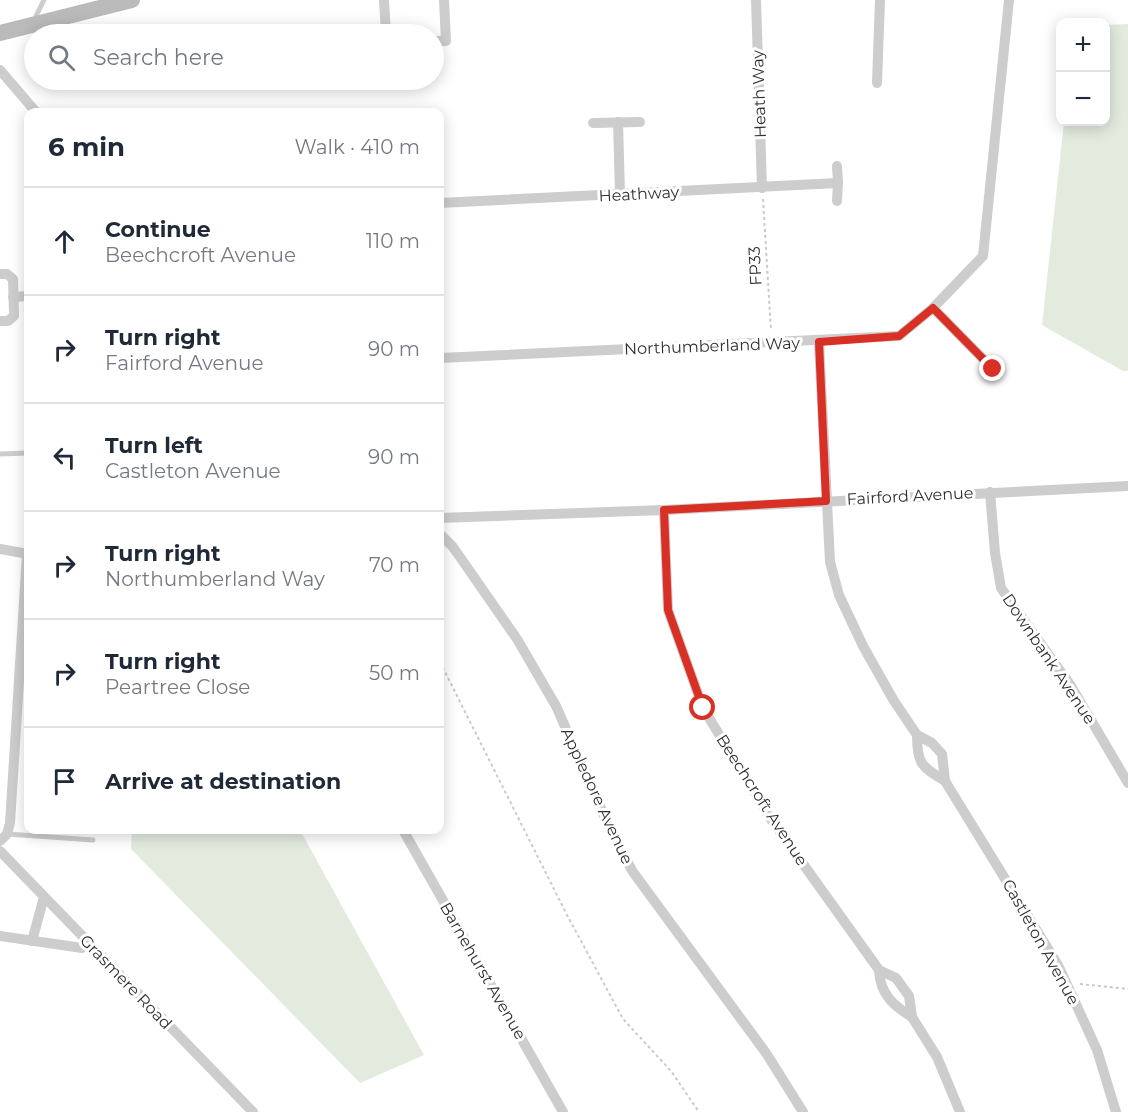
<!DOCTYPE html>
<html lang="en">
<head>
<meta charset="utf-8">
<style>
	:root { --surface:#fff; --page:#f6f6f7; --text:#1f2937; --muted:#747a83; --line:#e0e1e3 }
	body { margin:0; font-family:Montserrat,sans-serif; background:var(--page); color:var(--text) }
	.controls { position:absolute; right:18px; top:18px; display:grid; overflow:hidden; border-radius:12px; box-shadow:0 3px 15px #0003 }
	.controls button { width:54px; height:54px; display:grid; place-items:center; padding:0; border:0; border-bottom:2px solid var(--line); background:var(--surface); color:var(--text); font:30px sans-serif }
	.stop { position:absolute; width:18px; height:18px; margin:-14px; border:4px solid #d93025; border-radius:50%; background:#fff }
	.stop.end { background:#d93025; border-color:#fff; box-shadow:0 2px 6px #0008 }
	.list { margin:0; padding:0; list-style:none }
	h2 { display:flex; justify-content:space-between; align-items:center; height:78px; margin:0; padding:0 24px; font-size:26px }
	h2 small { font-size:20px; font-weight:400; color:var(--muted) }
	.list li { display:grid; grid-template-columns:39px 1fr auto; gap:18px; align-items:center; box-sizing:border-box; height:108px; padding:0 24px; border-top:2px solid var(--line) }
	.list b { display:block; font-size:22px; white-space:nowrap }
	.list p { margin:0; font-size:20px; white-space:nowrap; color:var(--muted) }
	.list em { font-size:20px; font-style:normal; color:var(--muted) }
	.icon { flex:none; width:33px; height:33px; fill:none; stroke:currentColor; stroke-width:2; stroke-linecap:round; stroke-linejoin:round }
	.map { position:relative; flex:none; width:1128px; height:1112px; overflow:hidden }
	.search { position:absolute; background:var(--surface); box-shadow:0 3px 15px #0003; left:24px; top:24px; width:420px; height:66px; display:flex; align-items:center; gap:15px; box-sizing:border-box; padding:0 21px; border-radius:33px; color:var(--muted); font-size:22px }
	.panel { position:absolute; background:var(--surface); box-shadow:0 3px 15px #0003; left:24px; top:108px; width:420px; height:726px; border-radius:12px }
	.map>svg:first-child { display:block }
</style>
</head>
<body>
<div class="map">
<svg width="1128" height="1112" viewBox="0 0 1128 1112">
	<rect width="100%" height="100%" fill="#fff"/>
	<g fill="#e3ebdf">
		<polygon points="1128,24 1128,371 1123,371 1042,325 1064,122 1106,122 1106,25"/>
		<polygon points="132,830 300,830 424,1055 360,1083 131,849"/>
	</g>
	<g fill="none" stroke-linecap="round" stroke-linejoin="round">
		<g stroke="#cacaca" stroke-width="2" stroke-dasharray="3 3" stroke-linecap="butt">
			<polyline points="763,199 771,331"/>
			<polyline points="440,662 567,915 623,1019 671,1071 699,1112"/>
			<polyline points="1080,984 1128,989"/>
		</g>
		<g stroke="#cdcdcd" stroke-width="5">
			<polyline points="34,20 44,0"/>
			<polyline points="0,454 28,453"/>
			<polyline points="7,834 93,840"/>
		</g>
		<g stroke="#cdcdcd" stroke-width="10">
			<polyline points="384,0 386,34"/>
			<polyline points="756,0 762,188"/>
			<polyline points="434,41 446,41 444,0"/>
			<polyline points="0,70 36,112"/>
			<polyline points="877,83 880,0"/>
			<polyline points="618,122 620,194"/>
			<polyline points="593,123 640,122"/>
			<polyline points="837,166 838,183"/>
			<polyline points="440,203 838,183 837,201"/>
			<polyline points="0,274 7,274 13,279 14,316 8,321 0,321"/>
			<polyline points="13,297 28,296"/>
			<polyline points="933,308 993,369"/>
			<polyline points="819,342 830,562 839,595 863,646 894,701 917,735 932,743 942,754 945,781"/>
			<polyline points="440,358 899,336 933,308 983,256 1009,0"/>
			<polyline points="990,492 995,553 1001,588 1071,686 1128,783"/>
			<polyline points="664,510 668,610 703,708 768,815 879,970 896,978 909,996 912,1017 937,1057 960,1112"/>
			<polyline points="440,518 664,510 1128,486"/>
			<polyline points="440,534 453,547 517,639 556,706 614,838 633,872 766,1053 803,1112"/>
			<polyline points="0,549 28,554"/>
			<path d="M917,735C917,764 921,766 945,781L1058,965L1097,1050L1116,1112"/>
			<polyline points="403,830 563,1112"/>
			<polyline points="0,841 7,834 10,823 27,554"/>
			<polyline points="0,851 253,1112"/>
			<polyline points="0,936 82,948 89,944"/>
			<polyline points="32,941 44,897"/>
			<path d="M879,970C880,993 892,1005 912,1017"/>
		</g>
		<polyline stroke="#bababa" stroke-width="16" points="0,33 132,0"/>
	</g>
	<g fill="none" stroke-linecap="round" stroke-linejoin="round">
		<polyline stroke="#d93025" stroke-width="8" points="703,708 668,610 664,510 826,501 819,342 899,336 933,308 993,369"/>
	</g>
	<g text-anchor="middle" dominant-baseline="central" stroke-width="6" stroke-linejoin="round" paint-order="stroke">
		<g font-size="16" fill="#303030" stroke="#fff">
			<text transform="translate(759 94) rotate(-92)">Heath Way</text>
			<text transform="translate(639 194) rotate(-3)">Heathway</text>
			<text transform="translate(755 266) rotate(-93)">FP33</text>
			<text transform="translate(712 346) rotate(-2)">Northumberland Way</text>
			<text transform="translate(910 496) rotate(-3)">Fairford Avenue</text>
			<text transform="translate(1049 659) rotate(56)">Downbank Avenue</text>
			<text transform="translate(597 796) rotate(65)">Appledore Avenue</text>
			<text transform="translate(762 800) rotate(57)">Beechcroft Avenue</text>
			<text transform="translate(1041 942) rotate(61)">Castleton Avenue</text>
			<text transform="translate(483 971) rotate(60)">Barnehurst Avenue</text>
			<text transform="translate(126 982) rotate(46)">Grasmere Road</text>
		</g>
	</g>
</svg>
<div class="controls">
<button>+</button>
<button>−</button>
</div>
<div class="stop" style="left:703px;top:708px"></div>
<div class="stop end" style="left:993px;top:369px"></div>
<div class="search"><svg class="icon" aria-label="search" viewBox="0 0 24 24"><circle cx="10" cy="10" r="6"/><path d="M15 15l6 6"/></svg>Search here</div>
<section class="panel">
<h2>6 min<small>Walk · 410 m</small></h2>
<ul class="list">
<li><svg class="icon" aria-label="ahead" viewBox="0 0 24 24"><path d="M12 20V5M6 11l6-6 6 6"/></svg><div><b>Continue</b><p>Beechcroft Avenue</p></div><em>110 m</em></li>
<li><svg class="icon" aria-label="right" viewBox="0 0 24 24"><path d="M7 20v-9h11M14 6l5 5-5 5"/></svg><div><b>Turn right</b><p>Fairford Avenue</p></div><em>90 m</em></li>
<li><svg class="icon" aria-label="left" viewBox="0 0 24 24"><path d="M17 20v-9H6M10 6l-5 5 5 5"/></svg><div><b>Turn left</b><p>Castleton Avenue</p></div><em>90 m</em></li>
<li><svg class="icon" aria-label="right" viewBox="0 0 24 24"><path d="M7 20v-9h11M14 6l5 5-5 5"/></svg><div><b>Turn right</b><p>Northumberland Way</p></div><em>70 m</em></li>
<li><svg class="icon" aria-label="right" viewBox="0 0 24 24"><path d="M7 20v-9h11M14 6l5 5-5 5"/></svg><div><b>Turn right</b><p>Peartree Close</p></div><em>50 m</em></li>
<li><svg class="icon" aria-label="arrive" viewBox="0 0 24 24"><path d="M6 21V4h12l-3 4 3 4H6"/></svg><div><b>Arrive at destination</b></div></li>
</ul>
</section>
</div>
</body>
</html>
